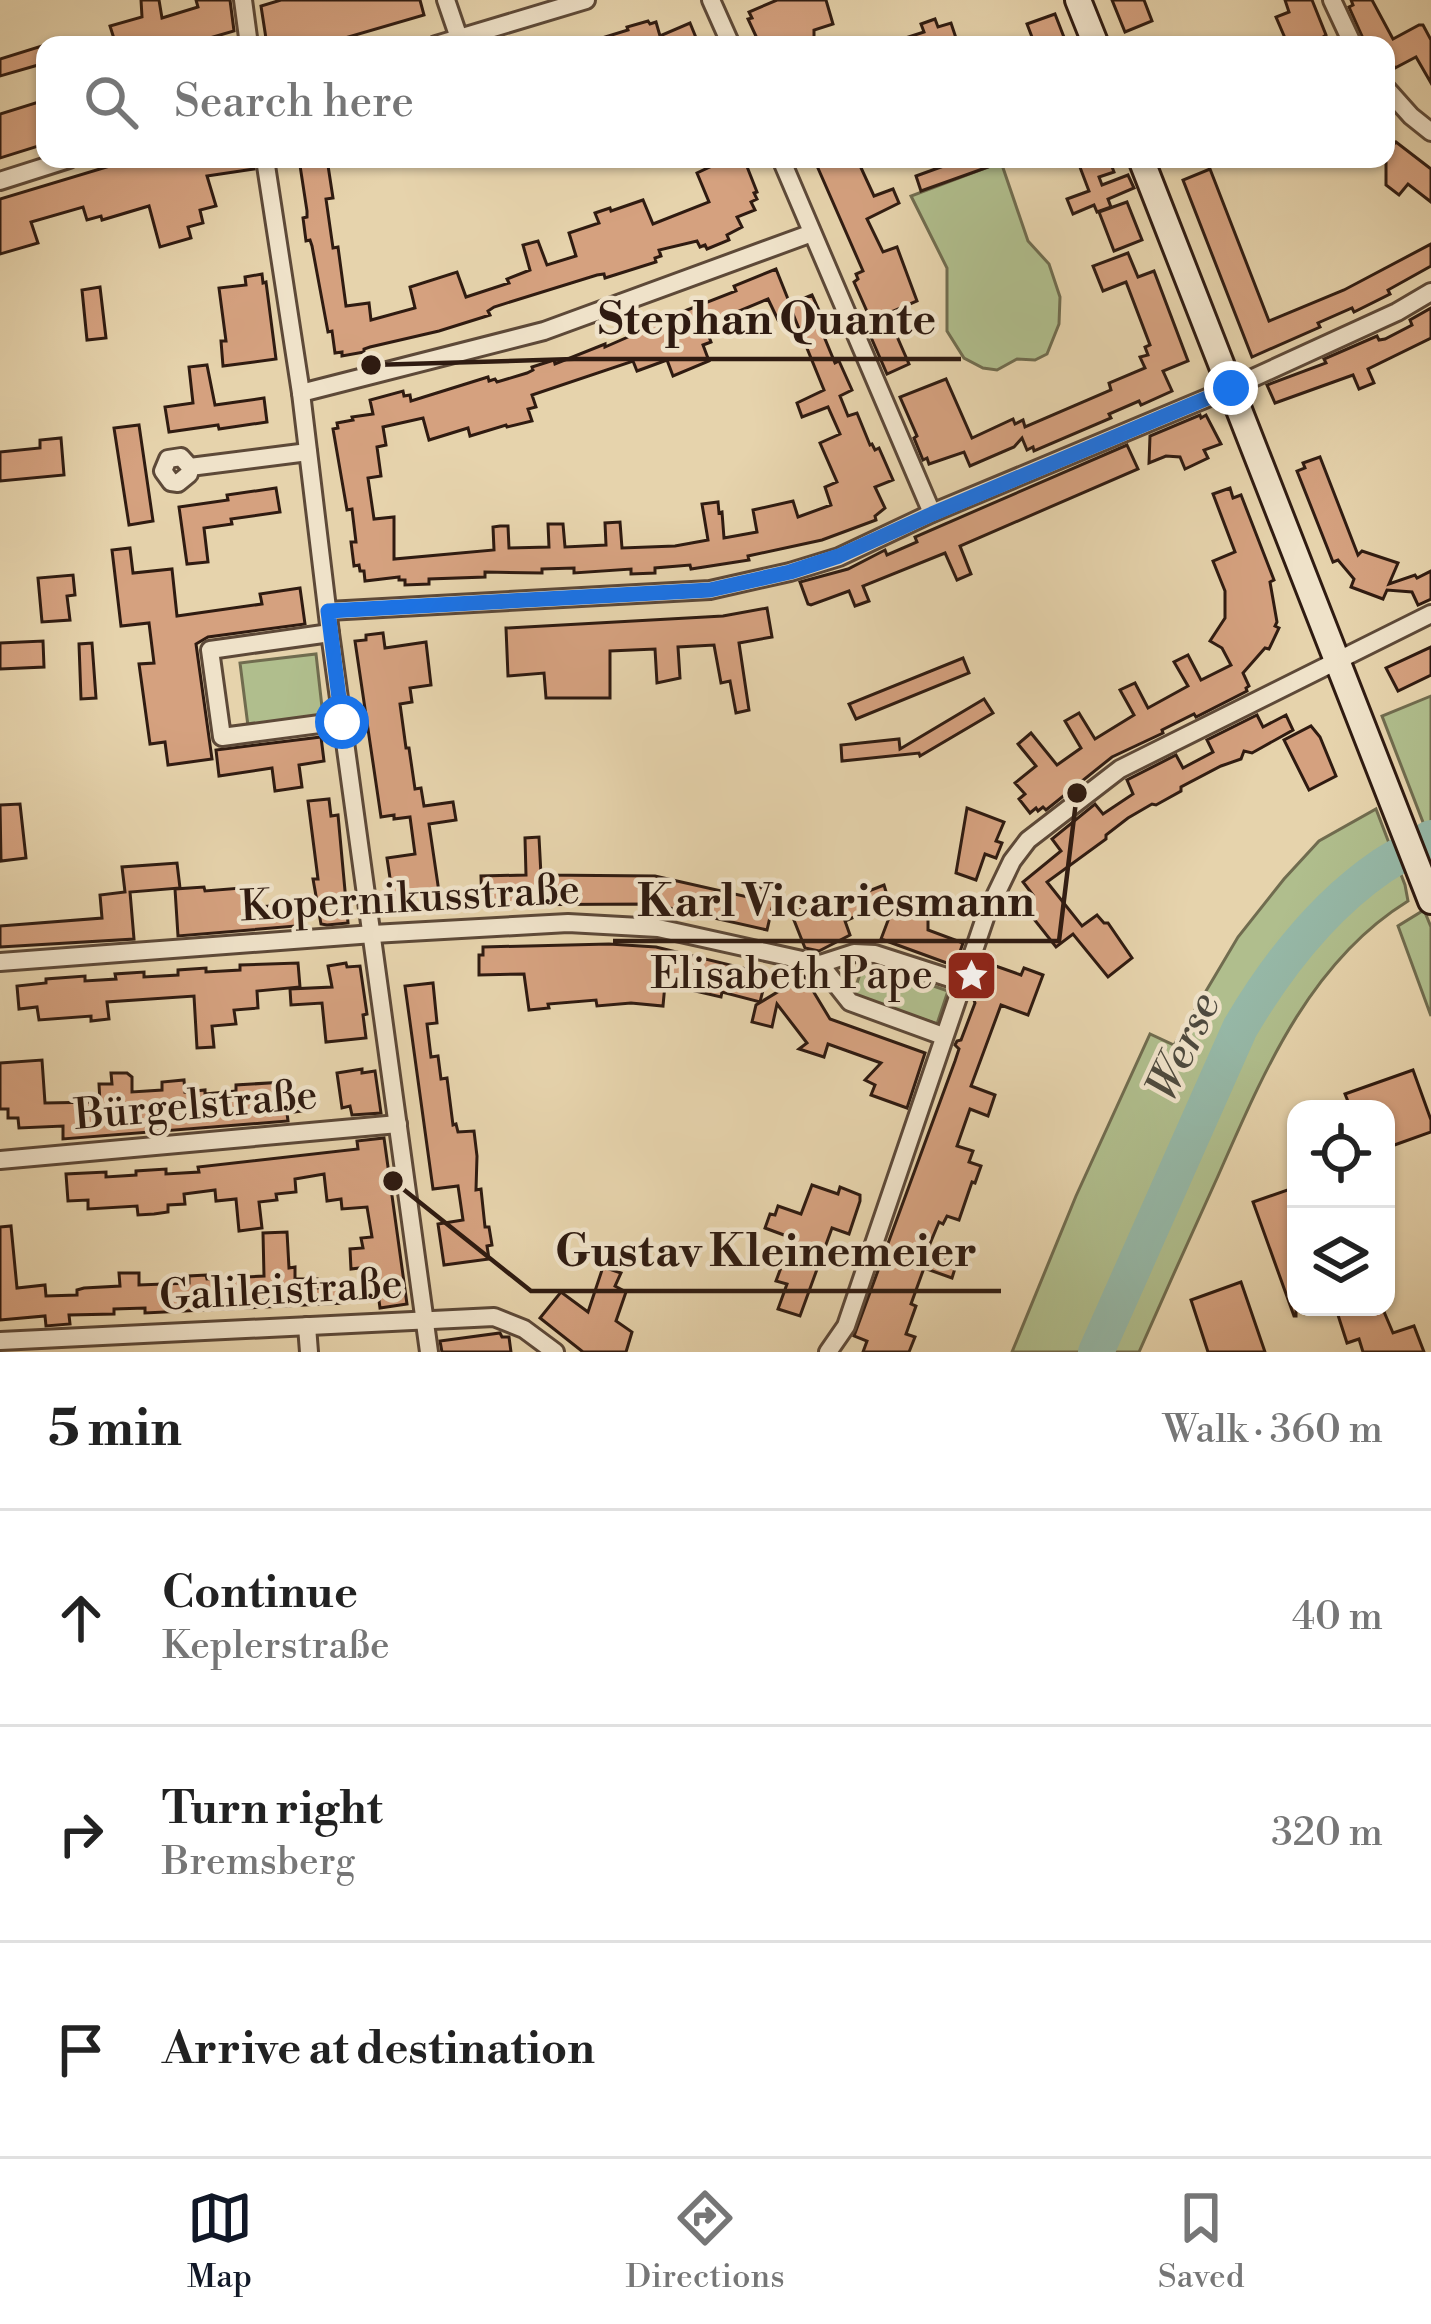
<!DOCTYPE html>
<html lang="en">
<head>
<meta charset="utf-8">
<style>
	:root { --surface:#fff; --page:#f2f2f2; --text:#222; --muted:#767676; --line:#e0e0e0; --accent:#111827 }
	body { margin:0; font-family:"Libre Bodoni",serif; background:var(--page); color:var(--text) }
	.controls { position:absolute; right:36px; bottom:36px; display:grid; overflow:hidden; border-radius:24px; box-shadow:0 3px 9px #0004 }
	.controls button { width:108px; height:108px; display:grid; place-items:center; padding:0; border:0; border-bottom:3px solid var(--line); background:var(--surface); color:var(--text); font:60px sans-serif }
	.stop { position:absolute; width:36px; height:36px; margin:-27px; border:9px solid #1a73e8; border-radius:50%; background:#fff }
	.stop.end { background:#1a73e8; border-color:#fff; box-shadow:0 3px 12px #0008 }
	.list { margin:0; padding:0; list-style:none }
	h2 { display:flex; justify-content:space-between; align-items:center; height:156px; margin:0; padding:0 48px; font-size:51px }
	h2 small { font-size:39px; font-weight:400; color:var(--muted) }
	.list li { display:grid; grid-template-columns:78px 1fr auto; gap:36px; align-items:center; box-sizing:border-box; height:216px; padding:0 48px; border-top:3px solid var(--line) }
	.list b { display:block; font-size:45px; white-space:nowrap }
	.list p { margin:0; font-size:39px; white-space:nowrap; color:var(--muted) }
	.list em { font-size:39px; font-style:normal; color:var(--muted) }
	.icon { flex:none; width:66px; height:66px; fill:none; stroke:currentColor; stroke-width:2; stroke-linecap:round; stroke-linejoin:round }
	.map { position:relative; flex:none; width:1431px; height:1352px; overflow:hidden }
	.search { position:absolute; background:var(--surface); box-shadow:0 3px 9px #0004; left:36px; right:36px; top:36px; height:132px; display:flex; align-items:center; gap:30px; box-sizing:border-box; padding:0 42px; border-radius:24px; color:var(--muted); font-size:45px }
	.sheet { height:804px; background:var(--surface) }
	nav { display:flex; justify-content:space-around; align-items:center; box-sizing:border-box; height:168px; border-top:3px solid var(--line); background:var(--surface); font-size:33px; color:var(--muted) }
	nav a { display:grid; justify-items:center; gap:6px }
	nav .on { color:var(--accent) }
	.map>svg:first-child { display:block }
</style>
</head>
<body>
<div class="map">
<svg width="1431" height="1352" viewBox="0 0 1431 1352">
	<rect width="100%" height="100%" fill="#e6d3ac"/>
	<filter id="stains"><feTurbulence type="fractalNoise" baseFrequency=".00167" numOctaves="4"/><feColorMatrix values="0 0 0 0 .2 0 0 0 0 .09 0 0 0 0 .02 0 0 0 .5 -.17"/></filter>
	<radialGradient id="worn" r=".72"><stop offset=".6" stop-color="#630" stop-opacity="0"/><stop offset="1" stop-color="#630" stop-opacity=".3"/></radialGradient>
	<g fill="#b0be8d" stroke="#706c4f" stroke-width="3">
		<polygon points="1001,162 1028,241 1049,264 1060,297 1059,324 1047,354 1035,360 1017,359 997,370 983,368 964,358 947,331 947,268 911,196"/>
		<polygon points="316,654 323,716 248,726 240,663"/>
		<polygon points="1431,696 1431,843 1382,716"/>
		<path d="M1376,809L1405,885L1408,901C1309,962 1263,1074 1218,1176C1191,1235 1165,1293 1139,1352H1012L1076,1196L1150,1034L1174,1045L1238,937L1284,879L1319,841Z"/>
		<polygon points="1424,910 1431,927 1431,1016 1398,926"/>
		<polygon points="864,962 948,991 937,1024 853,995"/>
	</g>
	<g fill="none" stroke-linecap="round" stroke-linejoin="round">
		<path stroke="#96b8a7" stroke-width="36" d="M1096,1352L1240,1028C1276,967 1322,907 1382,866C1398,856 1415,847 1431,838"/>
	</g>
	<g fill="#d5a17f" stroke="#2f1b11" stroke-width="3" fill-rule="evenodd">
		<polygon points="141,0 159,0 162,18 198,7 196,0 230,0 234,31 213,37 216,45 116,45 110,26 142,17"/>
		<polygon points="281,0 420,0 424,15 321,45 267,45 261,6"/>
		<polygon points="777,0 826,0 833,24 814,30 814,38 799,45 760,45 748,19 752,18 749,12"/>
		<polygon points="1112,0 1144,0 1152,21 1125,32"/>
		<polygon points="1285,0 1312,0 1326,35 1323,37 1326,45 1288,45 1276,17 1289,12"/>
		<polygon points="1351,0 1372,0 1393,39 1419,25 1423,25 1431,40 1431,83 1416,57 1395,68 1386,52 1386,45 1366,45 1349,7 1353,5"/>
		<polygon points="1055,14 1067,45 1035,45 1027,24"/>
		<polygon points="935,19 938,27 951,23 956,38 935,45 894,45 893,42 924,32 921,24"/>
		<polygon points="648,21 650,24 656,22 660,36 690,23 699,45 593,45 592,41 628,30 627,27"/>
		<polygon points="45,45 45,63 0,76 0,59"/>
		<polygon points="45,100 45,144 0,158 0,114"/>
		<polygon points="1386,140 1393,145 1396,142 1431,169 1431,202 1408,184 1399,195 1386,185"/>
		<polygon points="133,159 252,159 254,169 207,176 216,206 200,210 203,223 188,227 191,238 160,247 149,206 102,220 101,216 87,220 83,207 31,222 38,243 0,254 0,199"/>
		<polygon points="299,159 327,159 333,198 326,199 333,248 338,247 346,306 369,303 371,320 415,308 410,287 457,272 466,297 509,283 507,279 530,270 523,245 538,241 547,265 576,256 569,233 599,223 595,213 610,208 611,211 643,200 653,224 709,202 697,173 716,164 713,159 744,159 757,192 754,193 757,199 751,202 755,210 737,217 742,227 727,235 729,240 707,249 705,245 700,247 697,241 659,250 661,256 655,258 656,262 605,278 604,274 597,275 494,307 488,311 490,315 439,331 370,347 364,349 364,352 342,356 342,352 335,353 332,331 328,332 312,246 310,240 306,241 303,218 307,217 307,211"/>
		<polygon points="814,159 857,159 874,196 893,189 899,203 867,219 883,252 897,247 917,301 891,312 896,324 892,325 909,364 887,374 867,328 873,325 854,282 858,279 856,274 863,271"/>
		<polygon points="963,159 1005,159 1005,161 921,191 916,176"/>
		<polygon points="1089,159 1109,159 1114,172 1099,177 1102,185 1128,175 1134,188 1108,199 1111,207 1097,212 1094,205 1073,214 1067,199 1089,191 1078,162"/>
		<polygon points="1210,169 1269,321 1344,290 1431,244 1431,266 1388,290 1390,294 1354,312 1352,308 1318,323 1320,327 1252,357 1183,180"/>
		<polygon points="1127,202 1142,240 1114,251 1099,212"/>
		<polygon points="1128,253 1138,277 1154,271 1188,361 1163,371 1172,391 1141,405 1139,401 1109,414 1111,418 1034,451 1033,447 1027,450 1022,438 1014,447 970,466 964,452 929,464 927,458 923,460 914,438 917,436 900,397 946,379 972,438 1013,419 1015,424 1023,420 1025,427 1111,390 1109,383 1145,368 1140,357 1148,355 1145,347 1150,345 1126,282 1103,291 1093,266"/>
		<path d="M776,269L790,304L812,295L826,326L822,328L823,334L835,363L839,361L852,390L840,396L848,416L857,413L870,445L872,444L875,450L879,448L893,480L875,487L885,508L875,516L876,520L822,540L748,556L749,560L691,569L690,565L655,568V573L631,574V569L574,573V568L542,569V573L485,572V577L429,579V584L405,585V580H399V577L365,581L364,571H360L359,565L354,566L351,542H356L352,509L347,510L333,429L338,428L337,423L353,420L352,417L373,414L370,400L403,391L404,396L410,395L411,401L488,377L489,381L495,379L497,382L527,373L533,370L532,367L554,360L555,364L605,344V347L637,333L636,330L736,291L734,286ZM768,299L778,320L793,314L824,390L797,403L802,417L828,407L840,434L820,443L837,482L825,487L831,505L798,517L793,501L753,510L757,532L724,538L722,512L719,513L718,502L702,504L708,540L675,546L622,548L620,522L605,523L606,545L565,547L563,524H548L549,547L509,548L508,526H500L493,527L494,550L394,559V517L374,519L368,478L381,476L377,447L386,445L383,427L423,418L429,440L468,428L470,436L506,425L507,427L532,421L528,409L536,407L532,395L633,361L637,371L667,360L673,376L709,361L703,345L711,342L708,334L743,320L739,311Z"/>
		<polygon points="262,274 263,283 266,282 276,359 223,366 221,341 226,341 219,288 246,285 245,277"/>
		<polygon points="100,287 106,338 87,340 82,290"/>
		<polygon points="1431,308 1431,338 1368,369 1374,383 1359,389 1353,375 1275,403 1267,385 1326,363 1324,359 1377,336 1379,340 1385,339 1412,325 1410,320"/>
		<polygon points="207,365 215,405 264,398 267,422 219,429 218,425 169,432 165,407 193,403 189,367"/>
		<polygon points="1200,415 1201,418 1206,415 1221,444 1204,450 1208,458 1185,469 1180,457 1166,456 1149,463 1150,436"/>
		<polygon points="139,425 153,521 129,525 114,428"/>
		<polygon points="61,438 64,475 0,481 0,452 40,448 40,440"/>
		<polygon points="1127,445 1138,469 960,546 971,574 957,580 945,553 863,586 869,601 855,606 849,591 811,605 808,604 800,582 848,569 885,550 887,555 917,542 915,537"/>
		<polygon points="1320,457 1358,555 1362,551 1398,563 1389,584 1415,575 1417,578 1431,571 1431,599 1418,605 1412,592 1387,590 1383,599 1351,587 1354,579 1338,560 1333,562 1297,471 1305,468 1303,463"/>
		<polygon points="276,488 280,512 231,519 232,524 204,528 208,562 187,564 179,507 228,500 227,495"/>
		<polygon points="1230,488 1233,498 1241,495 1274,580 1270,582 1277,622 1275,626 1279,628 1269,649 1265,648 1243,673 1249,686 1246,688 1247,691 1196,717 1194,714 1162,730 1163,733 1112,757 1046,810 1043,807 1038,811 1036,808 1030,813 1019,799 1025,794 1015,783 1036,766 1018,744 1031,733 1057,765 1081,748 1065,721 1079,713 1095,739 1134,715 1120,690 1135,683 1148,708 1188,686 1174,662 1188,655 1201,680 1231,665 1222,648 1210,641 1225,618 1225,591 1213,561 1235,552 1213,494"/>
		<polygon points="130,548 133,573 172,569 177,616 262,604 260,594 300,588 305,624 208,637 196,644 212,759 168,765 165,742 150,744 139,664 154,663 149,623 121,626 112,550"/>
		<polygon points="73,575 75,595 67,596 70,620 42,622 38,578"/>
		<polygon points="767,608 772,637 739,643 749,710 736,713 730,681 721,683 714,645 678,647 680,678 657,683 655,649 610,651 610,698 546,698 544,673 508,676 506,628 723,616"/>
		<polygon points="383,633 385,648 426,642 431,685 410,688 412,702 400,704 406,748 409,748 415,789 421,788 424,806 453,802 456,820 429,824 439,892 393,898 387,858 415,854 410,817 394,819 394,815 381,817 355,641 366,640 366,635"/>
		<polygon points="43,641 44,667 0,669 0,643"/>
		<polygon points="92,643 96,698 81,699 79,644"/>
		<polygon points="1431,647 1431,675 1398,691 1386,668"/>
		<polygon points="963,658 969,673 856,719 849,704"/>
		<polygon points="984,699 993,713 920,756 919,753 842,761 841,745 899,739 900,749"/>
		<polygon points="1257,715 1263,727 1286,715 1293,730 1252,753 1244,751 1241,759 1221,766 1181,787 1181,791 1156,805 1152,804 1128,818 1106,835 1106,839 1047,882 1082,926 1097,915 1104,923 1108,923 1132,958 1108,977 1073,934 1056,947 1022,904 1033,895 1023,882 1061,851 1052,839 1095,804 1103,814 1133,794 1127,780 1176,755 1183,768 1213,752 1207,740"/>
		<polygon points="1311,726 1320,737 1336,776 1309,790 1284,740"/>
		<polygon points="321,737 324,761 299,765 302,787 275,791 272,768 219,776 216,750"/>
		<polygon points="329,799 331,816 338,815 348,923 327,925 321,924 313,879 318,879 308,801"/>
		<polygon points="20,804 26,858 1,861 0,805"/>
		<polygon points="967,808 1004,822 996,841 1002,843 996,858 985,854 976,880 956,873"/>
		<polygon points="539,837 541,875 655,876 752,898 755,886 776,891 767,930 652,904 482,905 481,876 526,875 525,838"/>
		<polygon points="177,863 180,888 130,892 134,939 0,947 0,926 102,918 100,895 125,892 122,867"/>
		<polygon points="884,885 889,902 845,921 850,935 819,951 805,948 788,905 818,911"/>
		<polygon points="204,887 205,891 241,888 243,908 295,904 296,926 178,936 175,889"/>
		<polygon points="895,902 928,904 928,930 963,943 955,966 881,939"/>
		<polygon points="609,944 656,947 767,974 760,1002 722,992 721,997 665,984 663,1006 631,1003 597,1006 596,1000 548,1004 549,1008 529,1010 524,974 479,975 479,955 483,955 483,947"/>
		<polygon points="298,963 300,987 257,991 258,1008 234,1010 236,1024 212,1026 214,1047 197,1048 194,996 107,1002 109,1019 91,1021 91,1016 39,1020 37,1007 19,1009 17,986 46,983 46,979 85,976 85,981 116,979 115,974 144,972 144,977 178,975 178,970 206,968 206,972 240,970 240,965"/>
		<polygon points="346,963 347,967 360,966 367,1014 363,1015 366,1038 326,1042 322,1003 291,1005 290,989 332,987 328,966"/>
		<polygon points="990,964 1021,975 1024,968 1043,975 1028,1015 1001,1005 971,1086 995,1095 988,1116 970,1109 957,1146 973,1151 969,1162 981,1166 975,1183 972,1182 959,1220 947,1216 943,1224 939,1222 927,1251 957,1262 952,1278 924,1268 911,1304 916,1306 906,1334 915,1337 909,1352 863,1352 867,1341 854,1336 955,1061 959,1049 955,1045 957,1041 961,1040 975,1003 972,995 978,994"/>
		<polygon points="804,976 830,1019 925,1053 907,1108 871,1095 875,1085 865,1080 881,1063 828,1044 824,1057 799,1049 807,1043 777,1004 772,1027 752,1022 756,1005"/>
		<polygon points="433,983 437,1023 427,1024 431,1057 438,1056 441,1079 447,1078 453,1125 456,1124 458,1132 474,1131 477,1156 476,1190 481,1189 485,1227 489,1227 492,1245 487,1246 489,1259 444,1265 438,1224 463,1220 458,1186 433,1189 405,986"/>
		<polygon points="42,1060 45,1103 100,1102 99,1084 112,1084 111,1073 127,1073 132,1077 132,1092 162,1090 162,1082 184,1080 185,1092 205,1090 205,1094 236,1091 236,1085 284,1082 285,1096 300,1094 302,1111 287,1113 288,1121 63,1139 63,1126 19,1128 18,1118 8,1118 8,1109 0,1109 0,1063"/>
		<polygon points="362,1069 362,1073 375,1071 381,1113 352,1115 350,1106 342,1108 337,1073"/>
		<polygon points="1413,1070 1431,1120 1431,1132 1386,1148 1386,1109 1351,1109 1345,1094"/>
		<polygon points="384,1138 407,1304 380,1308 377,1285 370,1285 368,1267 351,1269 350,1249 363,1248 361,1238 372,1237 367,1207 342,1209 341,1199 327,1201 324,1174 295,1179 296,1192 276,1194 277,1200 259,1202 262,1228 239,1231 236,1199 216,1201 215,1190 184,1194 185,1204 168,1205 168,1212 154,1214 138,1215 137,1206 88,1209 88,1200 68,1201 66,1174 106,1172 106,1177 136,1175 136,1171 166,1169 166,1174 199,1172 198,1167 358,1149 357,1141"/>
		<polygon points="812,1185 838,1194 840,1187 860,1195 860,1201 849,1234 832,1228 800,1316 778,1309 787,1284 776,1281 792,1238 765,1228 770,1214 775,1215 778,1206 801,1214"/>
		<polygon points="1296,1187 1296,1316 1294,1316 1253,1202"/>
		<polygon points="11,1226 17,1288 45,1285 46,1296 77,1295 77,1290 84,1288 120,1286 119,1273 139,1273 139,1285 189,1283 189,1276 206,1275 207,1279 264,1276 263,1233 287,1232 289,1268 295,1267 295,1279 317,1279 317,1288 340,1287 343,1303 145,1313 145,1308 114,1309 114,1314 69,1315 70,1324 46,1326 45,1316 0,1320 0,1227"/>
		<polygon points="603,1267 621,1273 615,1286 626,1292 616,1321 632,1332 626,1352 583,1352 540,1318 561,1292 588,1312"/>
		<polygon points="1241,1282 1265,1352 1208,1352 1191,1300"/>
		<polygon points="1352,1307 1382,1307 1393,1333 1414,1326 1424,1352 1363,1352 1359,1339 1347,1343 1337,1312"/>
		<polygon points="500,1333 502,1337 509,1337 511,1352 442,1352 440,1341"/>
	</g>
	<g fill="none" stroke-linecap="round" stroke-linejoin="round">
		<defs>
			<g id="street">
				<polyline points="243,0 249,45"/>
				<polyline points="446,0 459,38"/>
				<polyline points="711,0 731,45"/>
				<polyline points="1332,0 1353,45"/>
				<polyline points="436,45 586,0"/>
				<polyline points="1386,88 1411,116 1431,132"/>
				<polyline points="265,159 301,393 330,633 429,1352"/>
				<polyline points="781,159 932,513"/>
				<polyline points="0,181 69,159"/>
				<polyline points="301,393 544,331 812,233"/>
				<polyline points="190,467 189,474 178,483 171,482 163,471 168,459 181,457 190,467 308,452"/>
				<polyline points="328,611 710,590 790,572 839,557 932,513 1231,388 1397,312 1431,292"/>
				<polyline points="330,633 210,650 222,737 342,721"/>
				<polyline points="0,962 373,934 568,923 658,928 820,964 854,953 875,954 962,982"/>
				<polyline points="820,964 850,1002 943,1036"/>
				<polyline points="0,1160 398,1124"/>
				<polyline points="307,1326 309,1352"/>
				<polyline points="0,1341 494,1317 524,1329 555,1352"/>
				<polyline points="828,1352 846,1326 986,915 1012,861 1028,840 1120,769 1431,614"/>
			</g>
			<g id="secondary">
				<polyline points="1078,0 1096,45"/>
				<polyline points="1141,159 1431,901"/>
			</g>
		</defs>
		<use href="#street" stroke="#5d4938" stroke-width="22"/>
		<use href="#secondary" stroke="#2f1b11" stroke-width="30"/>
		<use href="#street" stroke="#efe2c9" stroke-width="16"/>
		<use href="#secondary" stroke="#efe2c9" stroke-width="24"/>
	</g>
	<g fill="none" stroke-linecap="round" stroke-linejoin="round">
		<polyline stroke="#1a73e8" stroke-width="15" points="342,722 328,611 710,590 790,572 839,556 932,514 1231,388"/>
	</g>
	<defs>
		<symbol id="sight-square" viewBox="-11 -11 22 22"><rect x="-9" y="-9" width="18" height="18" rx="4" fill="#8f2418" stroke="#efe2c9"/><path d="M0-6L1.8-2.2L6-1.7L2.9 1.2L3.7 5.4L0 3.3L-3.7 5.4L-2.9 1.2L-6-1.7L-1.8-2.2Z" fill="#fff"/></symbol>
	</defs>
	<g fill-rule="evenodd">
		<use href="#sight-square" x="942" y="946" width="59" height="59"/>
	</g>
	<g text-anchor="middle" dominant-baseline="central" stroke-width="9" stroke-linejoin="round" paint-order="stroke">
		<g font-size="42" fill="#2f1b11" stroke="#efe2c9">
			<text transform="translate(410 899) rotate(-3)">Kopernikusstraße</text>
			<text transform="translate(196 1106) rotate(-5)">Bürgelstraße</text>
			<text transform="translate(281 1291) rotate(-3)">Galileistraße</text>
		</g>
		<g font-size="42" fill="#2f1b11" stroke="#efe2c9" text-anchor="end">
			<text x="933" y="975">Elisabeth Pape</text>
		</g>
		<g font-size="45" font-style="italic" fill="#4e4a3e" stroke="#efe2c9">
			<text transform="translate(1184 1047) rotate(-65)">Werse</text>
		</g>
	</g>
	<path fill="none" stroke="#2f1b11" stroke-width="4.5" d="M371 365L574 359H961M1077 793L1059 941H613M393 1181L531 1291H1001"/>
	<g fill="#2f1b11" stroke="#efe2c9" stroke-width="4.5">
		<circle cx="371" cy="365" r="12"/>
		<circle cx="1077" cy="793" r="12"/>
		<circle cx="393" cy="1181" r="12"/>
	</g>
	<g font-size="45" text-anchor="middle" font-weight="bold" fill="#2f1b11" stroke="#efe2c9" stroke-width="9" stroke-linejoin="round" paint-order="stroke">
		<text x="767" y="334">Stephan Quante</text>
		<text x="836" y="916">Karl Vicariesmann</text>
		<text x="766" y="1266">Gustav Kleinemeier</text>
	</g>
	<rect width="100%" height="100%" filter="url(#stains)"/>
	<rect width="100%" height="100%" fill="url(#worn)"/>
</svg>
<div class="controls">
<button><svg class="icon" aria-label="locate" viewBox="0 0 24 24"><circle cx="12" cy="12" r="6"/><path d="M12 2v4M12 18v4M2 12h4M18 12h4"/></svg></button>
<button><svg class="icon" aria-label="layers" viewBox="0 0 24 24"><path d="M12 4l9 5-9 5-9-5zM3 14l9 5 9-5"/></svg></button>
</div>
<div class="stop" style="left:342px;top:722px"></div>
<div class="stop end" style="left:1231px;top:388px"></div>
<div class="search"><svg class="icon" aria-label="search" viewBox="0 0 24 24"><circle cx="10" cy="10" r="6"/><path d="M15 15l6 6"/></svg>Search here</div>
</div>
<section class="sheet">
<h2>5 min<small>Walk · 360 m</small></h2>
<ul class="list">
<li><svg class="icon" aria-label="ahead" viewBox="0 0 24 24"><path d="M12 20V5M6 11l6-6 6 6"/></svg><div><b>Continue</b><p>Keplerstraße</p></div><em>40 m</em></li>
<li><svg class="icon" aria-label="right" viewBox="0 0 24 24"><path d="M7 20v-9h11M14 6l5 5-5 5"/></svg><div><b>Turn right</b><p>Bremsberg</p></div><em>320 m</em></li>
<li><svg class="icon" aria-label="arrive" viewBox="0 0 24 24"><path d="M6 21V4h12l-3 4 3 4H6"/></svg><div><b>Arrive at destination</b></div></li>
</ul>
</section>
<nav>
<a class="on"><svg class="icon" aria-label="map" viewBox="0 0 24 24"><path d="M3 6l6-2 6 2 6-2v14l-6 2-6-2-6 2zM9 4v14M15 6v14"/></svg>Map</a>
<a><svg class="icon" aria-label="directions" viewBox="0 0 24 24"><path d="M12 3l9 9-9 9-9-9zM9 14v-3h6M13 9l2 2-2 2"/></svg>Directions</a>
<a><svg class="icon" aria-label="saved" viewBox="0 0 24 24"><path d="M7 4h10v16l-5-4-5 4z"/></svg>Saved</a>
</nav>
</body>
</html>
